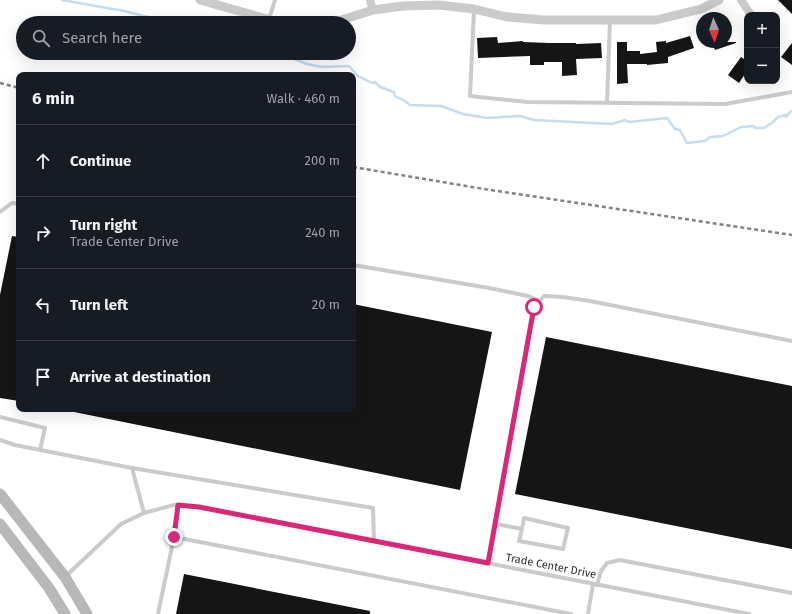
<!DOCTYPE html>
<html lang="en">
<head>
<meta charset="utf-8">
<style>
	:root { --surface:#171b24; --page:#20242c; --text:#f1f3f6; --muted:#9ea1a6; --line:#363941 }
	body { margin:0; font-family:"Fira Sans",sans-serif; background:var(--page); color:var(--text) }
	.controls { position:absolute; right:12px; top:12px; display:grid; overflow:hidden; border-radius:8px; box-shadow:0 4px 16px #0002 }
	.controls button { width:36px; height:36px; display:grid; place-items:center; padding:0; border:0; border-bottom:1px solid var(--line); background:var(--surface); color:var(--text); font:20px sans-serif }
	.compass { position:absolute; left:696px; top:12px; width:36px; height:36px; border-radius:50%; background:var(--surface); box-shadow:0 4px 16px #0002; rotate:177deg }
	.stop { position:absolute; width:12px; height:12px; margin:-9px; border:3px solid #db2777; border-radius:50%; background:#fff }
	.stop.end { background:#db2777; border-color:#fff; box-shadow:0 1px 4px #0008 }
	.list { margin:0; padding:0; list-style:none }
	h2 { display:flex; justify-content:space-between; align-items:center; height:52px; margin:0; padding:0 16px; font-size:17px }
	h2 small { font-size:13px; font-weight:400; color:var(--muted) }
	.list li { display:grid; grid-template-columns:26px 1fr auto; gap:12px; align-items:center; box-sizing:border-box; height:72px; padding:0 16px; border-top:1px solid var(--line) }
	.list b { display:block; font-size:15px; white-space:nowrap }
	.list p { margin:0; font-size:13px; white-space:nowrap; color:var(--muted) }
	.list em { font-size:13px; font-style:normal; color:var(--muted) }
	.icon { flex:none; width:22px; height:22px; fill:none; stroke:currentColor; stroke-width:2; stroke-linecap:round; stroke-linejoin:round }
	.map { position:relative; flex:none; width:792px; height:614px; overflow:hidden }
	.search { position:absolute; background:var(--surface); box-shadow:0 4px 16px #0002; left:16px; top:16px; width:340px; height:44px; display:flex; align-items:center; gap:10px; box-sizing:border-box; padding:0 14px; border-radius:22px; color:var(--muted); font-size:15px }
	.panel { position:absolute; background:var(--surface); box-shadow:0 4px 16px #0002; left:16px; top:72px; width:340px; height:340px; border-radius:8px }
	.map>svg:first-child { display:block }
</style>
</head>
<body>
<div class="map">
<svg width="792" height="614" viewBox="0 0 792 614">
	<rect width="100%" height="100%" fill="#fff"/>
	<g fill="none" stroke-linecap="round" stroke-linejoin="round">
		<g stroke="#c4ddef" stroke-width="2.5">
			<polyline points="62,0 124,11 152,18 165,19 184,23"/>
			<polyline points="279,53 307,64 322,67 349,66 358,76 372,83 375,82 380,87 394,92 395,96 405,101 410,105 441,106 463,114 487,118 520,116 534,120 612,124 625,120 629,122 667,118 675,129 680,130 687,143 705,141 710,137 723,136 741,127 754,126 755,128 764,128 773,122 778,117 786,115 786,117 790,112 792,111"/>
		</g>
	</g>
	<g fill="#151515">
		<polygon points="778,0 792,0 792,14"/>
		<polygon points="690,36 694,48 668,57 668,63 647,65 647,64 627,64 628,83 617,84 617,42 627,42 627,51 640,51 640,54 657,52 656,42 666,41 666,43"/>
		<polygon points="497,37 498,43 523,41 523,42 549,43 576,43 576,44 601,43 602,58 576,59 577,75 562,76 562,62 544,62 544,65 530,65 530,56 478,58 477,38"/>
		<polygon points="712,42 736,42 736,43 715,50"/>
		<polygon points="792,43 792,65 781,57"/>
		<polygon points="741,57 747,61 747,71 739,83 728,75"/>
		<polygon points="12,236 19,237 19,401 0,398 0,295"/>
		<polygon points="353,304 492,332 460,490 74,412 74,409 353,409"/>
		<polygon points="546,337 792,386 792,549 515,494"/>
		<polygon points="184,574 370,611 370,614 176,614"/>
	</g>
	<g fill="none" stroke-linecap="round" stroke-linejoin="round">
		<g stroke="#cbcbcb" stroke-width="4">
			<polyline points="474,10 470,96 527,102 725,104 792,92"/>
			<polyline points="269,19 275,0"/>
			<polyline points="607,102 610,21"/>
			<polyline points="0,212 12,203 19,204"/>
			<polyline points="353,265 489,288 528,296 540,301"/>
			<polyline points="0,417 45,428 40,450"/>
			<polyline points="0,440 15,445 132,468"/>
			<polyline points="144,513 132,468 373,508 374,541"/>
			<polyline points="496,524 522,529 524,518 568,528 563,549 519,541 522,529"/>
			<polyline points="174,537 178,505"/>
			<polyline points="488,563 534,307 544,296 563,297 590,301 792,341"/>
			<polyline points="66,576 121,524 144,513 174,505 199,507 749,614"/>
			<polyline points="597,585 601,571 607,563 620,560 792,593"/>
			<polyline points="158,614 174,537 571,614"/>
			<polyline points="588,614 593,584"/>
		</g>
		<g stroke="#cbcbcb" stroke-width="8">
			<polyline points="370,0 373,10"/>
			<polyline points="741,0 751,15"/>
		</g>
		<g stroke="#cbcbcb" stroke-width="9">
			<polyline points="200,0 281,23"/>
			<polyline points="332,23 373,10 403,6 439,5 474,9 507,17 544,20 656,20 701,9 719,0"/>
		</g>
		<g stroke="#b8b8b8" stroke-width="11">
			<polyline points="0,494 65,577 87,614"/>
			<polyline points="0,524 49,588 65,614"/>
		</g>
		<g stroke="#838383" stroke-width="2.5" stroke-dasharray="4 3" stroke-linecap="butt">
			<polyline points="0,83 19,88"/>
			<polyline points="353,167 484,189 792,235"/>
		</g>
	</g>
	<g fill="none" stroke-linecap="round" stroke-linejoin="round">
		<polyline stroke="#db2777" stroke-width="5" points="174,537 178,505 199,507 488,563 534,307"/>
	</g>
	<g text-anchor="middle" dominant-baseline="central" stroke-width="4" stroke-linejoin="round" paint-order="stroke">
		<g font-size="11" fill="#2e2e2e" stroke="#fff">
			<text transform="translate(551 566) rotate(11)">Trade Center Drive</text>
		</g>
	</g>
</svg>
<div class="controls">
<button>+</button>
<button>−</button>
</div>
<svg class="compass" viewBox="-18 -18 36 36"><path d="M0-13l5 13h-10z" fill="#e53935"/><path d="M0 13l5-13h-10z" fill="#9ea1a6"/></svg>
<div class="stop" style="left:534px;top:307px"></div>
<div class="stop end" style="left:174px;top:537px"></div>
<div class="search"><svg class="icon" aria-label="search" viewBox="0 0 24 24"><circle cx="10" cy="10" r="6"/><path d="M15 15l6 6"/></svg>Search here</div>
<section class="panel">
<h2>6 min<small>Walk · 460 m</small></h2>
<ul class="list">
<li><svg class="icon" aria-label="ahead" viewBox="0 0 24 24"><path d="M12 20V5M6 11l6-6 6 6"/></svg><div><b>Continue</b></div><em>200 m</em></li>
<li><svg class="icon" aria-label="right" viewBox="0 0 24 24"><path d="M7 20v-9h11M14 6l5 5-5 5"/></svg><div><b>Turn right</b><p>Trade Center Drive</p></div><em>240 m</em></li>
<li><svg class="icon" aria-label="left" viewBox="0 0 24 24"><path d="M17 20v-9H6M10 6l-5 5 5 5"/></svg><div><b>Turn left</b></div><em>20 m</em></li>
<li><svg class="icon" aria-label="arrive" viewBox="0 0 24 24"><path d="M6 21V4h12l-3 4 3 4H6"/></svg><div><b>Arrive at destination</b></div></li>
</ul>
</section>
</div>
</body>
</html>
